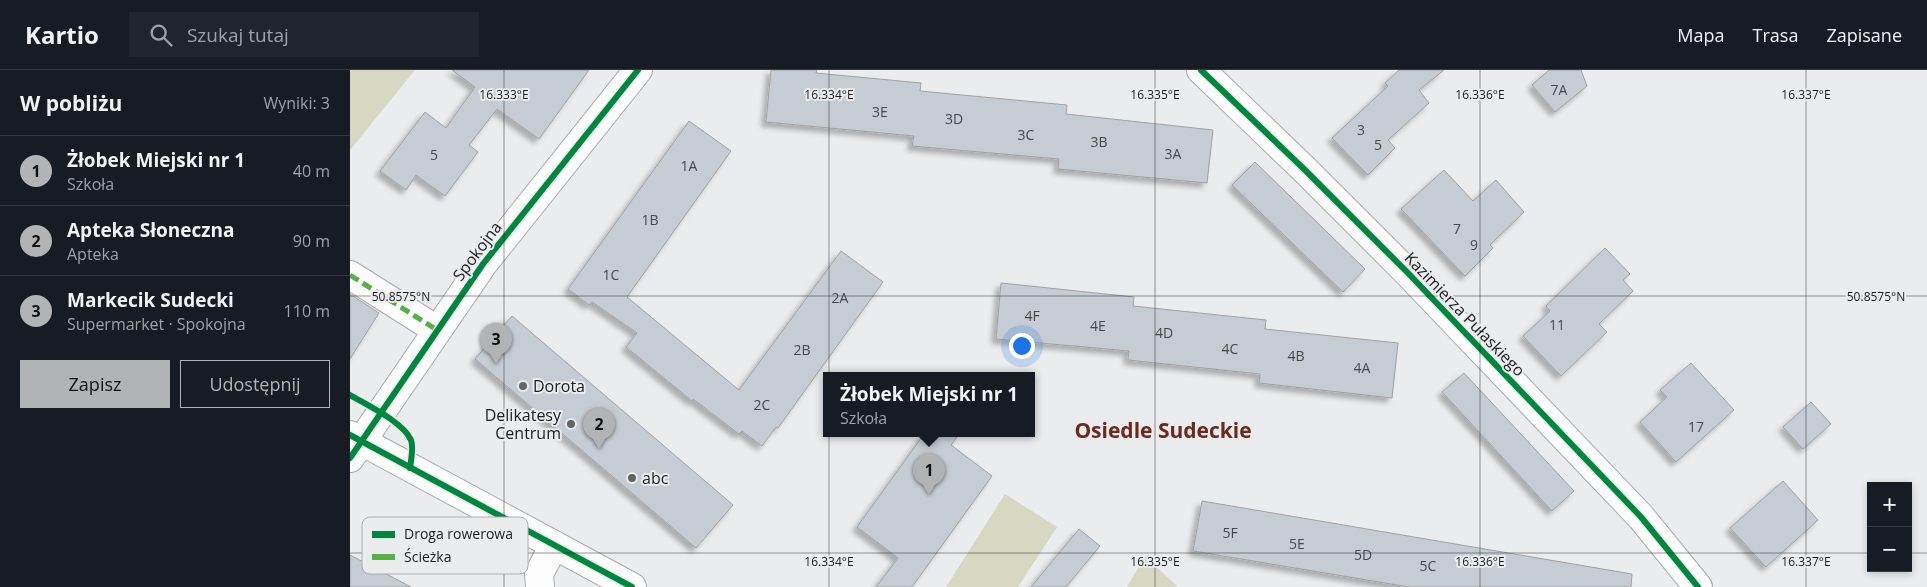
<!DOCTYPE html>
<html lang="pl">
<head>
<meta charset="utf-8">
<style>
	:root { --surface:#171b24; --page:#20242c; --text:#f1f3f6; --muted:#9ea1a6; --line:#363941; --accent:#b2b3b5 }
	body { margin:0; font-family:"Open Sans",sans-serif; background:var(--page); color:var(--text) }
	.controls { position:absolute; right:15px; bottom:15px; display:grid; overflow:hidden; border-radius:0px; box-shadow:0 2px 8px #0003 }
	.controls button { width:45px; height:45px; display:grid; place-items:center; padding:0; border:0; border-bottom:1px solid var(--line); background:var(--surface); color:var(--text); font:25px sans-serif }
	.you { position:absolute; left:671px; top:275px; width:18px; height:18px; margin:-12px; border:4px solid #fff; border-radius:50%; background:#1a73e8; box-shadow:0 0 0 8px #1a73e833 }
	.badge { display:grid; place-items:center; width:32px; height:32px; border-radius:50%; background:var(--accent); color:#111; font-size:16px; font-weight:700 }
	.pin { position:absolute; translate:-50% -41px; filter:drop-shadow(0 1px 2px #0008) }
	.pin::after { content:''; position:absolute; top:26px; width:18px; height:15px; background:inherit; clip-path:polygon(0 0,100% 0,50% 100%) }
	.popup { position:absolute; left:473px; top:302px; width:212px; height:65px; box-sizing:border-box; display:grid; place-content:center; border-radius:0px; background:var(--surface); filter:drop-shadow(0 1px 4px #0005); font-size:16px; white-space:nowrap; color:var(--muted) }
	.popup b { font-size:19px; color:var(--text) }
	.popup::after { content:''; position:absolute; left:50%; top:100%; margin-left:-10px; border:10px solid transparent; border-top-color:var(--surface) }
	.list { margin:0; padding:0; list-style:none }
	h2 { display:flex; justify-content:space-between; align-items:center; height:65px; margin:0; padding:0 20px; font-size:21px }
	h2 small { font-size:16px; font-weight:400; color:var(--muted) }
	.list li { display:grid; grid-template-columns:32px 1fr auto; gap:15px; align-items:center; box-sizing:border-box; height:70px; padding:0 20px; border-top:1px solid var(--line) }
	.list b { display:block; font-size:19px; white-space:nowrap }
	.list p { margin:0; font-size:16px; white-space:nowrap; color:var(--muted) }
	.list em { font-size:16px; font-style:normal; color:var(--muted) }
	.actions { display:flex; gap:10px; padding:15px 20px }
	.actions a { flex:1; padding:11px 0; border:1px solid var(--accent); border-radius:0px; text-align:center; font-size:18px; color:var(--accent) }
	.actions .main { background:var(--accent); color:#111 }
	.icon { flex:none; width:28px; height:28px; fill:none; stroke:currentColor; stroke-width:2; stroke-linecap:round; stroke-linejoin:round }
	.map { position:relative; flex:none; width:1577px; height:517px; overflow:hidden }
	header { display:flex; align-items:center; gap:30px; box-sizing:border-box; height:70px; padding:0 25px; background:var(--surface); border-bottom:1px solid var(--line) }
	header strong { font-size:24px }
	nav { display:flex; gap:28px; margin-inline-start:auto; font-size:18px }
	.search { width:350px; height:45px; background:var(--page); display:flex; align-items:center; gap:12px; box-sizing:border-box; padding:0 18px; border-radius:0px; color:var(--muted); font-size:19px }
	main { display:flex }
	aside { flex:1; background:var(--surface) }
	.map>svg:first-child { display:block }
</style>
</head>
<body>
<header>
<strong>Kartio</strong>
<div class="search"><svg class="icon" aria-label="search" viewBox="0 0 24 24"><circle cx="10" cy="10" r="6"/><path d="M15 15l6 6"/></svg>Szukaj tutaj</div>
<nav><a>Mapa</a><a>Trasa</a><a>Zapisane</a></nav>
</header>
<main>
<aside>
<h2>W pobliżu<small>Wyniki: 3</small></h2>
<ul class="list">
<li><span class="badge">1</span><div><b>Żłobek Miejski nr 1</b><p>Szkoła</p></div><em>40 m</em></li>
<li><span class="badge">2</span><div><b>Apteka Słoneczna</b><p>Apteka</p></div><em>90 m</em></li>
<li><span class="badge">3</span><div><b>Markecik Sudecki</b><p>Supermarket · Spokojna</p></div><em>110 m</em></li>
</ul>
<div class="actions"><a class="main">Zapisz</a><a>Udostępnij</a></div>
</aside>
<div class="map">
<svg width="1577" height="517" viewBox="0 0 1577 517">
	<defs>
		<filter id="shadow"><feDropShadow dx="-4.5" dy="4.5" stdDeviation="2.5" flood-color="#0004"/></filter>
	</defs>
	<rect width="100%" height="100%" fill="#ebeced"/>
	<g fill="#d6d8c1">
		<polygon points="0,0 65,0 0,80"/>
		<polygon points="655,424 707,457 668,517 596,517"/>
		<polygon points="795,486 828,517 777,517"/>
	</g>
	<g fill="#c6ccd3" stroke="#a1a1a2" filter="url(#shadow)">
		<polygon points="102,0 239,0 189,69 147,39 119,75 128,82 95,126 66,105 56,120 30,101 75,42 96,58 125,17"/>
		<polygon points="421,0 467,0 466,3 571,13 570,21 717,35 716,44 863,60 857,113 708,99 709,89 562,76 564,66 416,52"/>
		<polygon points="1049,0 1094,0 1069,20 1079,33 1038,70 1045,78 1018,105 982,68 1038,16 1035,13"/>
		<polygon points="1199,0 1231,0 1237,16 1205,42 1182,15"/>
		<polygon points="339,51 381,81 277,227 389,320 491,181 533,212 428,358 426,357 412,376 392,361 389,364 343,329 342,331 276,277 287,263 242,232 239,235 218,219"/>
		<polygon points="905,92 1015,199 993,222 882,115"/>
		<polygon points="1094,100 1123,131 1146,110 1174,142 1140,175 1143,178 1115,206 1051,139"/>
		<polygon points="1255,178 1280,204 1273,210 1283,221 1249,254 1257,262 1211,306 1173,266 1200,241 1196,236"/>
		<polygon points="651,213 784,227 783,236 916,250 915,259 1048,273 1042,328 909,313 910,304 778,290 779,281 646,269"/>
		<polygon points="0,224 29,243 0,289"/>
		<polygon points="162,246 383,435 346,478 125,289"/>
		<polygon points="1341,293 1384,340 1326,392 1290,352 1317,327 1310,320"/>
		<polygon points="1114,303 1224,421 1202,441 1092,322"/>
		<polygon points="1461,332 1481,354 1453,379 1433,357"/>
		<polygon points="574,364 609,364 601,375 642,406 562,517 526,517 548,488 507,457"/>
		<polygon points="1433,411 1468,450 1416,497 1380,458"/>
		<polygon points="852,431 1282,504 1281,517 1059,517 843,481"/>
		<polygon points="729,459 750,476 716,517 681,517"/>
		<polygon points="0,485 61,517 0,517"/>
	</g>
	<g fill="none" stroke-linecap="round" stroke-linejoin="round">
		<defs>
			<g id="minor">
				<polyline points="851,0 955,100 1058,203 1291,447 1348,517"/>
				<polyline points="0,205 87,260"/>
				<polyline points="0,365 282,517"/>
				<polyline points="0,388 133,194 288,0"/>
				<polyline points="190,517 189,504 204,475"/>
			</g>
		</defs>
		<use href="#minor" stroke="#aaabac" stroke-width="30"/>
		<use href="#minor" stroke="#fcfcfc" stroke-width="28"/>
		<polyline stroke="#55b145" stroke-width="5" stroke-dasharray="10 5" stroke-linecap="butt" points="0,205 87,260"/>
		<defs>
			<g id="cycleway">
				<polyline points="851,0 955,100 1058,203 1291,447 1348,517"/>
				<path d="M0,325C17,335 53,352 61,370C64,378 61,389 60,398"/>
				<polyline points="0,365 282,517"/>
				<polyline points="0,388 133,194 288,0"/>
			</g>
		</defs>
		<use href="#cycleway" stroke="#eaecee" stroke-width="9"/>
		<use href="#cycleway" stroke="#00873e" stroke-width="6"/>
	</g>
	<path fill="none" stroke="#1b1c1d" stroke-width="1" stroke-opacity="0.45" d="M154,0V517M479,0V517M805,0V517M1130,0V517M1456,0V517M0,226H1577M0,483H1521M1558,483H1577"/>
	<g fill="#646566" stroke="#eaecee" stroke-width="2">
		<circle cx="173" cy="316" r="5"/>
		<circle cx="221" cy="354" r="5"/>
		<circle cx="282" cy="408" r="5"/>
	</g>
	<g text-anchor="middle" dominant-baseline="central" stroke-width="4" stroke-linejoin="round" paint-order="stroke">
		<g font-size="14" fill="#46484a">
			<text x="1209" y="19">7A</text>
			<text x="530" y="41">3E</text>
			<text x="604" y="48">3D</text>
			<text x="1011" y="59">3</text>
			<text x="676" y="64">3C</text>
			<text x="749" y="71">3B</text>
			<text x="1028" y="74">5</text>
			<text x="823" y="83">3A</text>
			<text x="84" y="84">5</text>
			<text x="339" y="95">1A</text>
			<text x="300" y="149">1B</text>
			<text x="1107" y="158">7</text>
			<text x="1124" y="174">9</text>
			<text x="261" y="204">1C</text>
			<text x="490" y="227">2A</text>
			<text x="682" y="245">4F</text>
			<text x="1207" y="254">11</text>
			<text x="748" y="255">4E</text>
			<text x="814" y="262">4D</text>
			<text x="880" y="278">4C</text>
			<text x="452" y="279">2B</text>
			<text x="946" y="285">4B</text>
			<text x="1012" y="297">4A</text>
			<text x="412" y="334">2C</text>
			<text x="1346" y="356">17</text>
			<text x="880" y="462">5F</text>
			<text x="947" y="473">5E</text>
			<text x="1013" y="484">5D</text>
			<text x="1078" y="495">5C</text>
		</g>
		<g font-size="16" fill="#1b1c1d" stroke="#eaecee">
			<text transform="translate(127 181) rotate(-53)">Spokojna</text>
			<text transform="translate(1115 244) rotate(46)">Kazimierza Pułaskiego</text>
		</g>
		<g font-size="16" fill="#1b1c1d" stroke="#eaecee" text-anchor="start">
			<text x="183" y="316">Dorota</text>
			<text x="211" y="345" text-anchor="end">Delikatesy<tspan x="211" dy="18">Centrum</tspan></text>
			<text x="292" y="408">abc</text>
		</g>
		<g font-size="21" font-weight="bold" fill="#6d291e" stroke="#eaecee">
			<text x="813" y="360">Osiedle Sudeckie</text>
		</g>
	</g>
	<rect x="12" y="447" width="166" height="57" rx="8" fill="#eaecee" stroke="#acaeaf" stroke-width="1"/>
	<rect x="22" y="461" width="23" height="7" fill="#00873e"/>
	<rect x="22" y="484" width="23" height="6" fill="#55b145"/>
	<g font-size="14" fill="#1b1c1d">
		<text x="54" y="469">Droga rowerowa</text>
		<text x="54" y="492">Ścieżka</text>
	</g>
	<g font-size="12" text-anchor="middle" fill="#1b1c1d" stroke="#eaecee" stroke-width="4" stroke-linejoin="round" paint-order="stroke">
		<text x="154" y="29">16.333°E</text>
		<text x="479" y="29">16.334°E</text>
		<text x="805" y="29">16.335°E</text>
		<text x="1130" y="29">16.336°E</text>
		<text x="1456" y="29">16.337°E</text>
		<text x="51" y="231">50.8575°N</text>
		<text x="1526" y="231">50.8575°N</text>
		<text x="479" y="496">16.334°E</text>
		<text x="805" y="496">16.335°E</text>
		<text x="1130" y="496">16.336°E</text>
		<text x="1456" y="496">16.337°E</text>
	</g>
</svg>
<div class="controls">
<button>+</button>
<button>−</button>
</div>
<div class="you"></div>
<div class="pin badge" style="left:579px;top:425px">1</div>
<div class="popup"><b>Żłobek Miejski nr 1</b>Szkoła</div>
<div class="pin badge" style="left:249px;top:379px">2</div>
<div class="pin badge" style="left:146px;top:294px">3</div>
</div>
</main>
</body>
</html>
